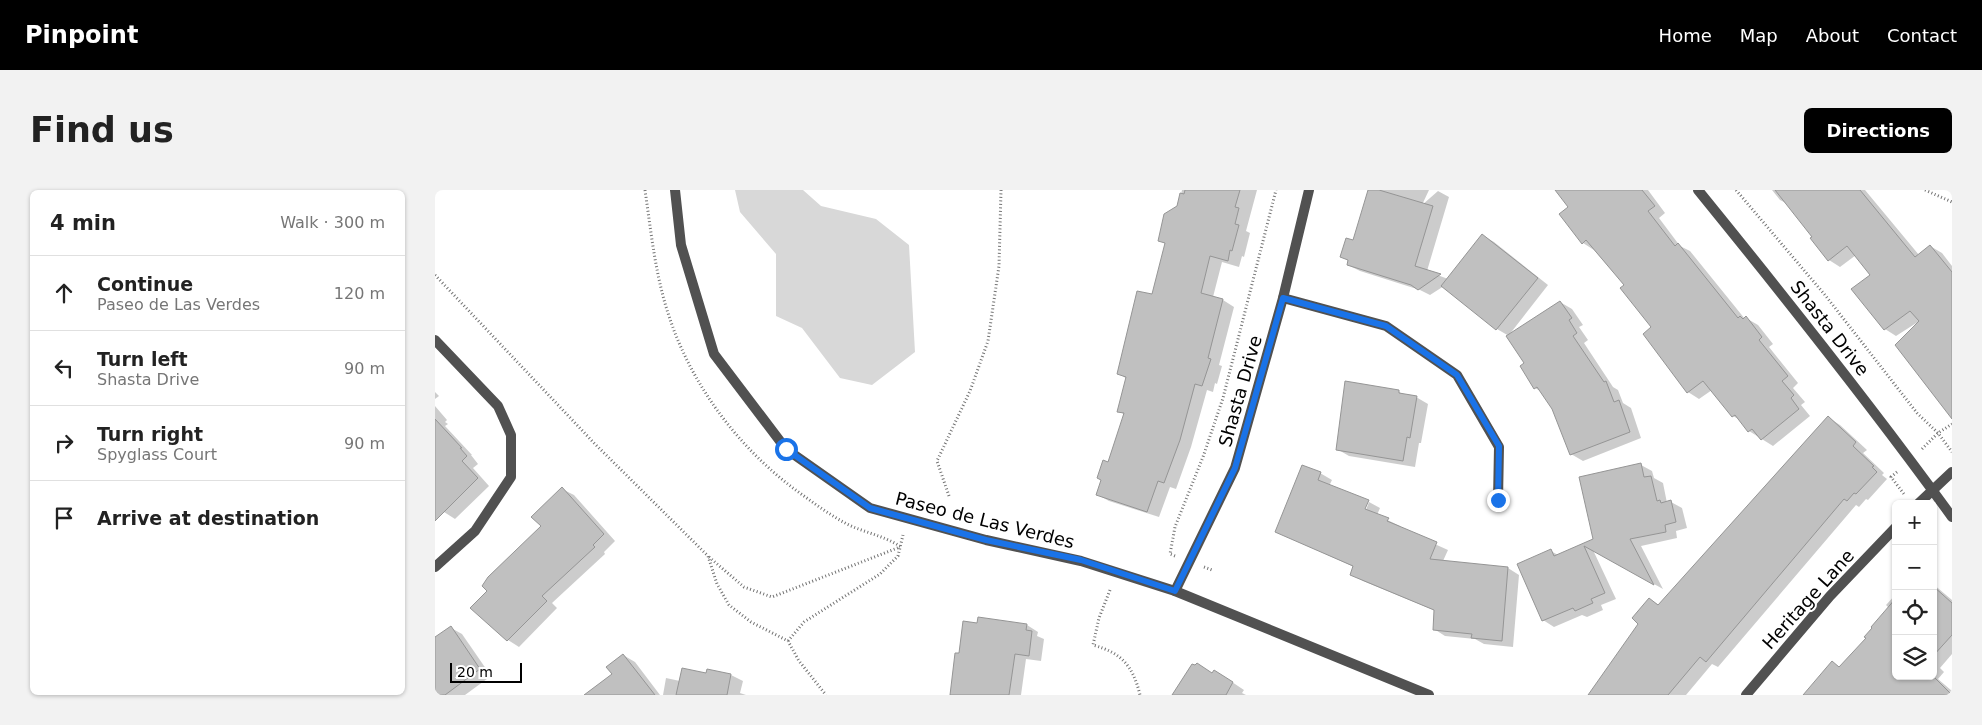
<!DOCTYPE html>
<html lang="en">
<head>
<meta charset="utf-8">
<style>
	:root { --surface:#fff; --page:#f2f2f2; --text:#222; --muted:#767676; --line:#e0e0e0; --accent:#000 }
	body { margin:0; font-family:"DejaVu Sans",sans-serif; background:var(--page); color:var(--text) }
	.controls { position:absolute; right:15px; bottom:15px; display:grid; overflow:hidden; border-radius:8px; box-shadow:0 1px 4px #0004 }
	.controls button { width:45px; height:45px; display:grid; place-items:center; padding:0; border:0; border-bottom:1px solid var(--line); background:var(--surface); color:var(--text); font:25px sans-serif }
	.scale { position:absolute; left:15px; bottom:12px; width:72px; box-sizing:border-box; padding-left:5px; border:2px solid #000; border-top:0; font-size:14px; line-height:18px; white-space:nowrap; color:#000; -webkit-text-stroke:4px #fff; paint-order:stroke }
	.stop { position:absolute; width:15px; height:15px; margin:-11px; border:4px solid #1a73e8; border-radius:50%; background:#fff }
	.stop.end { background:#1a73e8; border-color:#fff; box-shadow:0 1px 5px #0008 }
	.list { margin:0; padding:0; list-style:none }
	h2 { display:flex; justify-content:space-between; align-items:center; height:65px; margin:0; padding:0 20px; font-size:21px }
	h2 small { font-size:16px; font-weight:400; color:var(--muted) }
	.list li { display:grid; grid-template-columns:32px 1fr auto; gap:15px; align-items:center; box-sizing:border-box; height:75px; padding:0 20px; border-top:1px solid var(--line) }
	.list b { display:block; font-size:19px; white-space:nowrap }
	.list p { margin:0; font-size:16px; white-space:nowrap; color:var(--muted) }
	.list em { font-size:16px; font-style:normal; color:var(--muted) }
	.icon { flex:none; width:28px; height:28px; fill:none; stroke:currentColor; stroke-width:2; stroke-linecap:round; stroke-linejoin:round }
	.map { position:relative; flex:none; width:1517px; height:505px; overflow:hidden; border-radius:8px }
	header { display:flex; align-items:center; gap:30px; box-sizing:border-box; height:70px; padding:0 25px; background:var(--accent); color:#fff }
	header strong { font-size:24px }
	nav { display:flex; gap:28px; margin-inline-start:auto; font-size:18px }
	.intro { display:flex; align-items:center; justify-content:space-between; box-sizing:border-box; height:120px; padding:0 30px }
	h1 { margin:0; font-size:35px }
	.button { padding:12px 22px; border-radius:8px; background:var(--accent); color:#fff; font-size:18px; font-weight:700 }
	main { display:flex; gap:30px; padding:0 30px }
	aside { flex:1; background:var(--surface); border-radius:8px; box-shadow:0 1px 4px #0004 }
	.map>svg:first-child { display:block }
</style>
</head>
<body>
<header>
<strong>Pinpoint</strong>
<nav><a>Home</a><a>Map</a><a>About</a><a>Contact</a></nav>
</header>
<div class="intro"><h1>Find us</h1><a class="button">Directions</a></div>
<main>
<aside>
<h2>4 min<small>Walk · 300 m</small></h2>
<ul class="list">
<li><svg class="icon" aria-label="ahead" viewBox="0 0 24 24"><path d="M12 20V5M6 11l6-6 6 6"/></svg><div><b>Continue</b><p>Paseo de Las Verdes</p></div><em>120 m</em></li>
<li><svg class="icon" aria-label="left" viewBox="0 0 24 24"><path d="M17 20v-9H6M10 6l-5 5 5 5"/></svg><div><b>Turn left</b><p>Shasta Drive</p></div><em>90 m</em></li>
<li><svg class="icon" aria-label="right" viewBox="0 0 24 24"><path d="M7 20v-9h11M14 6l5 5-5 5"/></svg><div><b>Turn right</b><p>Spyglass Court</p></div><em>90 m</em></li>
<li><svg class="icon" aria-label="arrive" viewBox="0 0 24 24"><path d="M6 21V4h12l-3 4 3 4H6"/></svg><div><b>Arrive at destination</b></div></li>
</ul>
</aside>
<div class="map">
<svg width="1517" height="505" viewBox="0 0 1517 505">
	<rect width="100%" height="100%" fill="#fff"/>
	<polygon fill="#d8d8d8" points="300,0 368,0 386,16 441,29 474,55 480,162 437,195 405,188 367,138 341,126 341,64 305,22"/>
	<g fill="#0003">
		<polygon points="747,0 822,0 811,41 815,43 809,67 807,66 804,77 787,72 778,107 788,110 799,117 784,175 787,176 782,194 780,193 778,202 772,200 756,257 741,299 735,297 724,327 674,311 663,305 690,225 684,221 692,189 683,183 718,106 731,54 724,50 743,17"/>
		<polygon points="935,0 994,0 987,15 1003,1 1014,7 992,81 1013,89 1047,45 1059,52 1113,95 1074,145 1125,112 1137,119 1148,135 1144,137 1153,150 1149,153 1178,197 1183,200 1188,213 1196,218 1206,248 1148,271 1136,264 1118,219 1107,202 1100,198 1091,174 1074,146 1062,139 1009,96 995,105 985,100 925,81 913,75"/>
		<polygon points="1124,0 1213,0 1230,23 1224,28 1245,56 1255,61 1310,129 1311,128 1323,135 1338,154 1334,157 1363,193 1358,198 1370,212 1366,215 1375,226 1338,256 1314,241 1307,231 1298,226 1277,200 1264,209 1253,202 1210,144 1218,138 1190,95 1159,60 1148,53 1135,17"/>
		<polygon points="1337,0 1430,0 1484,65 1495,56 1507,63 1517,76 1517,220 1486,130 1461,146 1450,139 1437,85 1421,65 1405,77 1394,70 1379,47 1353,14 1345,10"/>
		<polygon points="0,202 4,206 0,209"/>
		<polygon points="964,202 970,205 981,207 993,214 986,253 984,253 980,277 914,266 902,259"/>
		<polygon points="0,216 12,230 10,232 13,234 10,236 37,265 36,265 43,274 38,278 54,296 20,329 9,322 0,312"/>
		<polygon points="1394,228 1405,235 1432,260 1428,263 1449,283 1447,285 1452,289 1433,310 1431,309 1424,317 1421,315 1283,477 1277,474 1251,505 1168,505 1204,434 1214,409 1224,415"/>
		<polygon points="1206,275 1217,281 1219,288 1228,293 1232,313 1236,312 1247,318 1252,338 1241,341 1242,348 1206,356 1228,399 1158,360 1181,409 1166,415 1168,420 1152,427 1147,425 1119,437 1108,430 1116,361 1123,365 1159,350"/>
		<polygon points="885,283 897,290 894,296 927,324 929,325 934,312 945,318 942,325 965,336 964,338 1013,360 1008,371 1073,378 1084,385 1078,457 1049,454 1040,449 1010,446 999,439 1001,421 928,391 916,384 919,377 842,342"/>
		<polygon points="127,299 139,305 180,351 169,362 170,364 117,413 122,418 84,457 73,450 37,418 107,336"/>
		<polygon points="1498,394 1517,410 1517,464 1505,478 1509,482 1503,489 1517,501 1517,505 1370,505 1397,473 1405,477 1432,448 1454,418 1451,415 1461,404 1461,486 1498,486"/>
		<polygon points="543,434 592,435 603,442 602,446 609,449 606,471 591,469 586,505 519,505 525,464"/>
		<polygon points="16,438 27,444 56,486 30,505 0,505 0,448"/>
		<polygon points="188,465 200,472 225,505 151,505 179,484"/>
		<polygon points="273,480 296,485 308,491 305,503 311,505 228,505 231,488 245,491 272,484"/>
		<polygon points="778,484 791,488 809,500 807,503 811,505 745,505"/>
	</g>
	<g fill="#c0c0c0" stroke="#959595">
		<polygon points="750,0 805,0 800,17 804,18 800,34 804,35 797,61 795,60 793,71 775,66 766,103 788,109 773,168 776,169 767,196 760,194 745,250 729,293 723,291 712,322 661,305 666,290 662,288 668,270 673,272 689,223 682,222 691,187 682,184 702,101 717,104 730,53 723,51 729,24 742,16 745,3 749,4"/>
		<polygon points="933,0 944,0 998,16 980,76 1006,84 983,100 976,95 912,75 913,70 905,67 911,48 918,50"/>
		<polygon points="1120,0 1207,0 1220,16 1213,21 1240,56 1243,53 1303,128 1305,126 1308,129 1311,126 1327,147 1324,150 1353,186 1347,191 1359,205 1356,208 1364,219 1326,250 1317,239 1313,242 1300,225 1297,227 1268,191 1252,203 1208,144 1216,137 1185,98 1189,95 1151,50 1147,54 1124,24 1133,17"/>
		<polygon points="1340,0 1425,0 1480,67 1495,55 1517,82 1517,229 1460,155 1484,131 1475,121 1449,140 1416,99 1435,85 1412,56 1393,71 1375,48 1377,47"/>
		<polygon points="1047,44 1103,88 1061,140 1006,96"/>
		<polygon points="1125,111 1137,128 1134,130 1142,143 1138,146 1169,192 1171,191 1179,212 1184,210 1195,242 1135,265 1117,219 1102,197 1099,199 1085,176 1089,173 1071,146"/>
		<polygon points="910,191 964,200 964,203 982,206 975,248 972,247 968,271 901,260"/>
		<polygon points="1393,226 1421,252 1418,256 1439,276 1437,277 1442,282 1421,304 1419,303 1412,311 1409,309 1271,472 1265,467 1233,505 1153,505 1203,434 1197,428 1214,408 1223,415"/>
		<polygon points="0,229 27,258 25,258 32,266 27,271 43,288 0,331"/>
		<polygon points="1206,273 1209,287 1216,286 1222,311 1225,310 1226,313 1236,310 1241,332 1230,335 1231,342 1195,349 1219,395 1149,356 1170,403 1156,409 1158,413 1140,421 1138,418 1107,431 1082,374 1116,359 1119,366 1158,349 1144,287"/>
		<polygon points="867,275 886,282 883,290 934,310 930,319 954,328 952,331 1002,352 995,369 1073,377 1067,451 1036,448 1037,444 998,440 999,420 915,385 918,376 840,342"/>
		<polygon points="127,297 169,344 158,355 160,357 107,406 112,411 72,451 35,418 52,401 47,396 53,387 106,336 96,327"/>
		<polygon points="1498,396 1517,413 1517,445 1498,466"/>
		<polygon points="1461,408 1461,486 1498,486 1517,505 1368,505 1397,471 1404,477 1431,448 1429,447 1437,438 1436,437"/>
		<polygon points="543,427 592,434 591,440 597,441 594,466 580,464 574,505 515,505 520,463 524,463 528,431 542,433"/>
		<polygon points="16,436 45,479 10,505 0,505 0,447"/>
		<polygon points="188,464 220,505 149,505 177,484 171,477"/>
		<polygon points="762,473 777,483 779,480 798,492 791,505 737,505 757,474 760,475"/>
		<polygon points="247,478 271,483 272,479 296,484 292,505 241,505"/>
	</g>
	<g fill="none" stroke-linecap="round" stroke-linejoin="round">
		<g stroke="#737373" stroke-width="3" stroke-dasharray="1 2.5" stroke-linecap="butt">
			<path d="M210,0C216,41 220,83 233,123C256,196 306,262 369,306C383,316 398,327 414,335C431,343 450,346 466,357"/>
			<polyline points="1301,0 1390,105 1482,223 1503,243 1517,262"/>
			<polyline points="1490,0 1517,12"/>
			<polyline points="0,85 159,253 273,366 282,394 294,415 316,432 353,451 364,471 391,505"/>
			<polyline points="1487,259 1503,243 1517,234"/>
			<polyline points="1462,282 1456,287 1469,304"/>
			<polyline points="514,306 502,271 535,201 553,151 564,76 566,0"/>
			<polyline points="740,366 735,364 740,337 768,267 788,208 841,0"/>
			<polyline points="274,367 309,397 337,407 465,357"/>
			<polyline points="769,377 777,380"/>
			<path d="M675,400L664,428L658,455C687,463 698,476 705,505"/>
			<polyline points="353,451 369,432 445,384 463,366 468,345"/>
		</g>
		<g stroke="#515151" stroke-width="10">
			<path d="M1263,0C1350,107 1436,215 1517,327"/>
			<polyline points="848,108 951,136 1022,185 1064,257 1063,310"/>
			<polyline points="0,150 63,216 76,245 76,287 40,341 0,377"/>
			<polyline points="1483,314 1517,282"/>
			<polyline points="740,401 800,278 848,108 874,0"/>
			<polyline points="1311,505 1395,406 1461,337"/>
		</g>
		<polyline stroke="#515151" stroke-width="10" points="240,0 246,55 279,164 351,259 435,318 551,350 646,371 740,401 994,505"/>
	</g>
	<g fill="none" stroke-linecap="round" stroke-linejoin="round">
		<polyline stroke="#1a73e8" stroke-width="6" points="351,259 435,318 551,350 646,370 740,401 800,278 848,108 951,136 1022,185 1064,256 1063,310"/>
	</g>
	<g text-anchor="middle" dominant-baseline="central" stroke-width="4" stroke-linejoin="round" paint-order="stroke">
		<g font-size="18" fill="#000" stroke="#fff">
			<text transform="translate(1395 138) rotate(52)">Shasta Drive</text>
			<text transform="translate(805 201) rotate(-74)">Shasta Drive</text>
			<text transform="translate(550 330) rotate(14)">Paseo de Las Verdes</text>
			<text transform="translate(1373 409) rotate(-48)">Heritage Lane</text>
		</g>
	</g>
</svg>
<div class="controls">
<button>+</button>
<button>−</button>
<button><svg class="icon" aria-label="locate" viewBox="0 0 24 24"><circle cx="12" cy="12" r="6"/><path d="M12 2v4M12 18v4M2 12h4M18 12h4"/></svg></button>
<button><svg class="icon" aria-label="layers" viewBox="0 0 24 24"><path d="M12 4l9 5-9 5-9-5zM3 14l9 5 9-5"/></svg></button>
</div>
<div class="scale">20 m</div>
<div class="stop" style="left:351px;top:259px"></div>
<div class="stop end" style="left:1063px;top:310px"></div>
</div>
</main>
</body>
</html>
